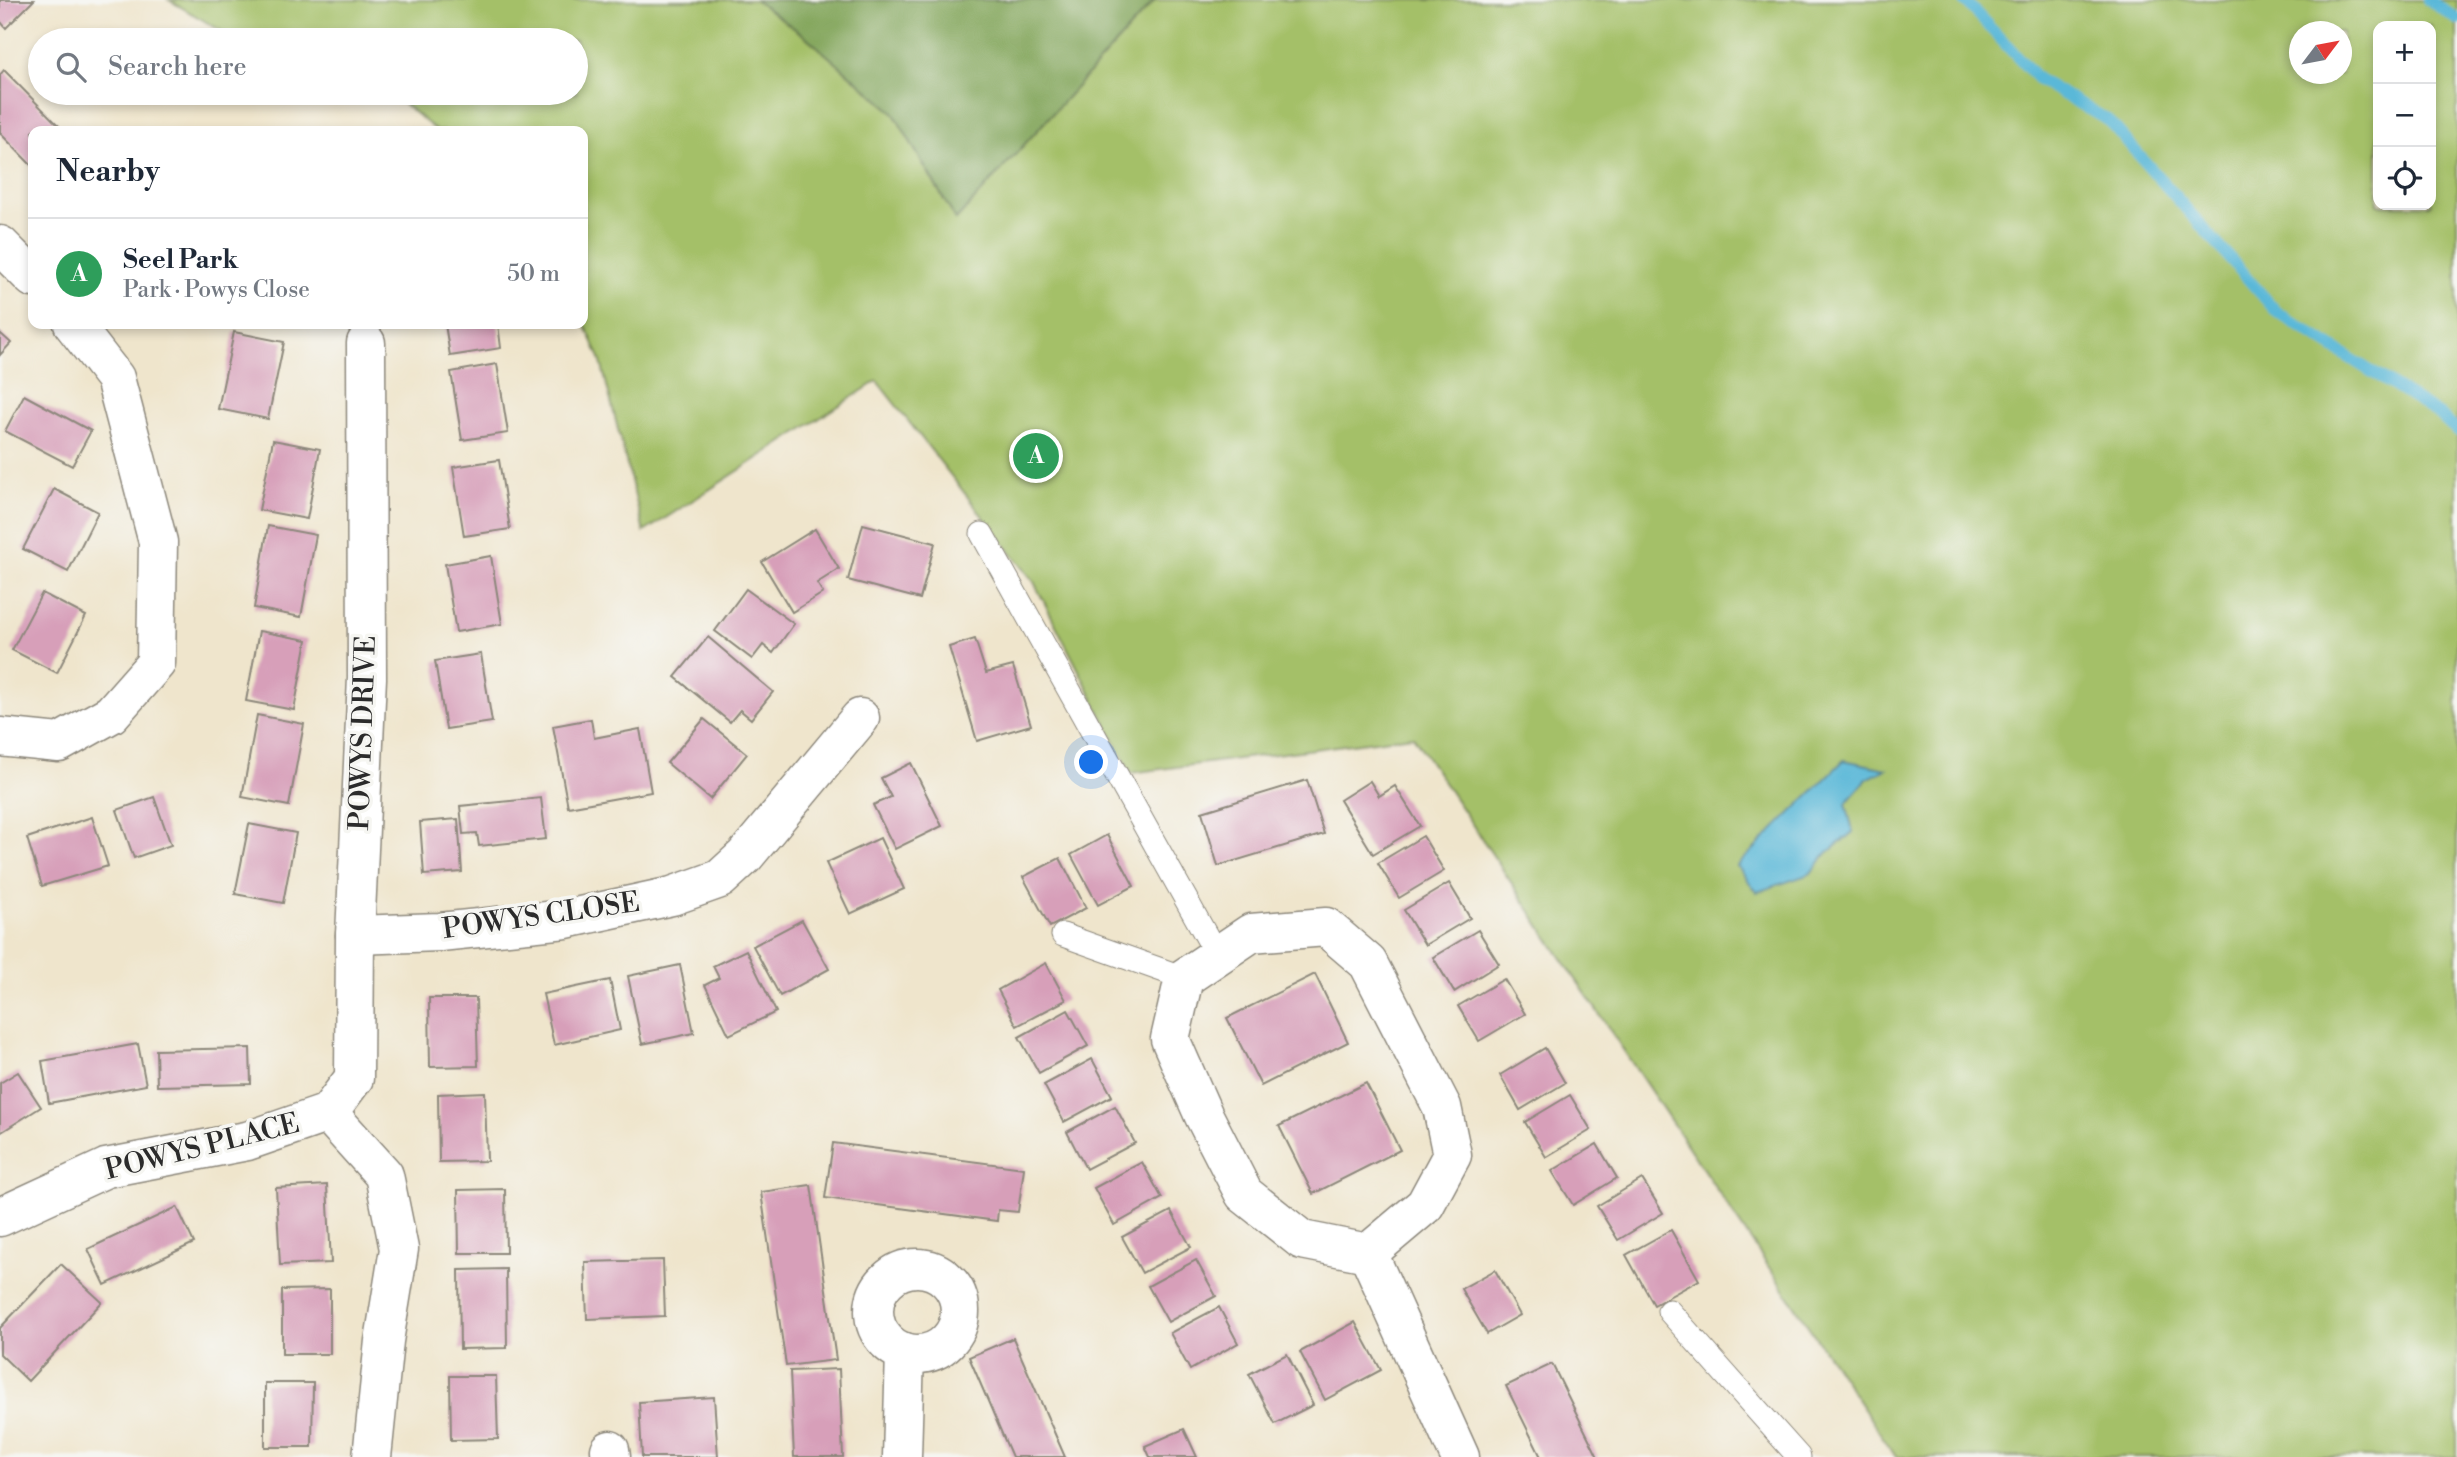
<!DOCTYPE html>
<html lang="en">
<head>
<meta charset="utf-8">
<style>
	:root { --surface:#fff; --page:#f6f6f7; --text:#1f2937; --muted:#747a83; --line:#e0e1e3; --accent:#7c3aed }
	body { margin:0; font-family:"Libre Bodoni",serif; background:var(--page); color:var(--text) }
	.controls { position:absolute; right:21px; top:21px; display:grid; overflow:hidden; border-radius:14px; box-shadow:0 4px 10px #0003 }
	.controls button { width:63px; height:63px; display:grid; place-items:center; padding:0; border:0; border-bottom:2px solid var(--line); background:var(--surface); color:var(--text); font:35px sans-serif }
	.compass { position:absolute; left:2289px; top:21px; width:63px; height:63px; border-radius:50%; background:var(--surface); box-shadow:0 4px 10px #0003; rotate:58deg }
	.you { position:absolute; left:1092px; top:763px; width:24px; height:24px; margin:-18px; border:5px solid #fff; border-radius:50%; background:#1a73e8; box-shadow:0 0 0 10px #1a73e833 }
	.badge { display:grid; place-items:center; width:46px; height:46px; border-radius:50%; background:var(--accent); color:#fff; font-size:23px; font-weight:700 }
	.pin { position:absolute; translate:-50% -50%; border:4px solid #fff; box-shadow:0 2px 7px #0006 }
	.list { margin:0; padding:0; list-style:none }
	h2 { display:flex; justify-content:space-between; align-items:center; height:91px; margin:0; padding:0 28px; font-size:30px }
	h2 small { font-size:23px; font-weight:400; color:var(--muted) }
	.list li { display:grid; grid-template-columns:46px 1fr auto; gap:21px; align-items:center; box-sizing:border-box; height:112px; padding:0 28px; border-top:2px solid var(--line) }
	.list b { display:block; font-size:26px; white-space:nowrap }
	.list p { margin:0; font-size:23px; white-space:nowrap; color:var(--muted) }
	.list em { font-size:23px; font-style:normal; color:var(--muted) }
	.icon { flex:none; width:38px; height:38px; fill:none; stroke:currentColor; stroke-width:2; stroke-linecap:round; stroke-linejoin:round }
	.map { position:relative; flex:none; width:2457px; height:1457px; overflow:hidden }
	.search { position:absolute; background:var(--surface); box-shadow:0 4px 10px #0003; left:28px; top:28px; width:560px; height:77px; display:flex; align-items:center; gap:18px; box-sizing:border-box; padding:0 24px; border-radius:38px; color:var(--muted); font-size:26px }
	.panel { position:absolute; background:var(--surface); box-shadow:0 4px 10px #0003; left:28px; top:126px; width:560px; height:203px; border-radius:14px }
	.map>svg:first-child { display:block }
</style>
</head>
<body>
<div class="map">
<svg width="2457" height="1457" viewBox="0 0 2457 1457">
	<rect width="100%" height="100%" fill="#f6f6f2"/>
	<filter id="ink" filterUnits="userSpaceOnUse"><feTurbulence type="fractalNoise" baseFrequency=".0143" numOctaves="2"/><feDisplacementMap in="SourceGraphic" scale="14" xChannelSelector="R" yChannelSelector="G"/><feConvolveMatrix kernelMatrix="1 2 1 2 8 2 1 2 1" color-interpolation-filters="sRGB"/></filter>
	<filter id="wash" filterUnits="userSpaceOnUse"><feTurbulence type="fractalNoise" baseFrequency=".00686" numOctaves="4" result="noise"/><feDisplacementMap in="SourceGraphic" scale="28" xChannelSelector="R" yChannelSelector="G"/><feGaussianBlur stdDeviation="1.57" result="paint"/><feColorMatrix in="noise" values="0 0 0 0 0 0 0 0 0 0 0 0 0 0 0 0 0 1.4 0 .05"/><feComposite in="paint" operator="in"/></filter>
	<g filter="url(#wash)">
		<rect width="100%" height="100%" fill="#efe5cc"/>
		<path fill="#a4c067" stroke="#687649" stroke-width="2" fill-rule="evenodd" d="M169,0H755L805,36L893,112L956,220L1155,0H2457V1457H1896L1413,736L1131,773L1034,582L877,381L644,532L600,358L583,320V131H437L398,99L372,93H576V40H237ZM2378,26H2431V205H2378ZM2300,32H2342V74H2300Z"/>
		<polygon fill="#83a65c" stroke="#576844" stroke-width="2" points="755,0 1155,0 956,220 893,112 805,36"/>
		<polygon fill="#5ab8d8" stroke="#427282" stroke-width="2" points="1844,760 1886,769 1867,779 1846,803 1853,832 1827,853 1810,874 1757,892 1737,866"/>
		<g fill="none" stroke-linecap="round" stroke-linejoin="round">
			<g stroke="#5ab8d8" stroke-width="12">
				<polyline points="1964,0 2039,80 2109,121 2277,312 2440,415 2457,431"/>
				<polyline points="2428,0 2457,19"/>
			</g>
		</g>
		<g id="blocks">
			<g fill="#d79fb9">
				<polygon points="0,0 34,0 6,28 0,21"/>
				<polygon points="4,70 64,131 33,131 33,167 0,133 0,75"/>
				<polygon points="445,324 498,324 501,348 450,356"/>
				<polygon points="234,332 284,342 268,419 218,409"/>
				<polygon points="0,333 11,343 0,355"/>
				<polygon points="497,364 508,433 462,440 451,372"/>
				<polygon points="24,395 91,431 72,466 5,431"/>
				<polygon points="273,440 320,449 307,519 259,510"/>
				<polygon points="499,460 510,529 464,536 453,467"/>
				<polygon points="54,489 98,512 68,572 23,549"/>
				<polygon points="863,524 935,543 920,599 848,580"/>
				<polygon points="268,526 316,535 301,617 254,608"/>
				<polygon points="815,529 839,569 817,583 823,593 792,612 762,562"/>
				<polygon points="491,556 502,624 456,632 445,564"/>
				<polygon points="746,589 794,624 773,653 763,645 752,659 715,631"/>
				<polygon points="42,593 86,616 57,673 12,650"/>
				<polygon points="259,631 307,640 294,710 246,701"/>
				<polygon points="708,637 773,692 751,719 740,710 730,722 675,677"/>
				<polygon points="975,639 986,673 1013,666 1031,725 977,741 949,647"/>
				<polygon points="481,654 492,722 446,729 435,661"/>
				<polygon points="257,715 304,724 289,806 242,797"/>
				<polygon points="591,719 594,738 640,729 651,792 568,807 553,726"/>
				<polygon points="704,719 747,754 710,799 667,763"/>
				<polygon points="911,763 942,826 895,849 873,805 891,797 881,778"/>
				<polygon points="1307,780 1324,834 1218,866 1202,812"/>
				<polygon points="1370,781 1379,796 1395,786 1420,826 1373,854 1340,800"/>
				<polygon points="154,797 171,845 134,858 117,810"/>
				<polygon points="541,798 546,839 479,846 477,833 463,834 460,806"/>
				<polygon points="92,817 108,866 42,886 27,838"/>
				<polygon points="458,819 462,872 424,875 420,822"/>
				<polygon points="249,824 296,833 283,903 235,894"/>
				<polygon points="1107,835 1134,886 1098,905 1071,855"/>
				<polygon points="1423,836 1444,871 1399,898 1378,863"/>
				<polygon points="880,838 904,889 850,914 826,863"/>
				<polygon points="1060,858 1086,908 1050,927 1023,877"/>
				<polygon points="1449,883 1470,918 1425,945 1404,910"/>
				<polygon points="802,920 829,969 780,996 753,946"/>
				<polygon points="1478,930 1499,964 1454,992 1433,957"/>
				<polygon points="746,950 776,1012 729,1035 705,985 719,978 713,966"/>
				<polygon points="1046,963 1066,1000 1017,1026 998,990"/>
				<polygon points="680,965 694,1033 642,1044 628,976"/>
				<polygon points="1315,974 1348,1042 1261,1086 1227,1018"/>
				<polygon points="1504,979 1525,1014 1479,1041 1458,1006"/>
				<polygon points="610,980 620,1030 554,1045 543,994"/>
				<polygon points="429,998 476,998 478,1066 430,1067"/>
				<polygon points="1068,1010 1088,1046 1039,1073 1019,1037"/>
				<polygon points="138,1044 146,1085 49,1103 42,1061"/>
				<polygon points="250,1048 251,1084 157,1086 156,1050"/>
				<polygon points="1545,1048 1565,1083 1520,1110 1500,1075"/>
				<polygon points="1092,1059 1112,1096 1064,1122 1044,1085"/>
				<polygon points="18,1072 41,1107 0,1133 0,1083"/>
				<polygon points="1366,1083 1400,1150 1313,1194 1279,1126"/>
				<polygon points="485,1092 487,1161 439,1162 438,1094"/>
				<polygon points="1570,1095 1591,1130 1546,1157 1525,1122"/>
				<polygon points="1115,1106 1135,1143 1086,1169 1067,1132"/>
				<polygon points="833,1143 1024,1168 1018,1212 998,1210 997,1221 825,1198"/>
				<polygon points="1597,1144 1617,1178 1573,1205 1552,1171"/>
				<polygon points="1142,1162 1162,1198 1114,1225 1094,1188"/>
				<polygon points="1642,1179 1663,1213 1618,1240 1597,1206"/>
				<polygon points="327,1185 331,1263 280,1265 276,1188"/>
				<polygon points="811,1185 836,1360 786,1366 761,1192"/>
				<polygon points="505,1189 506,1253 459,1253 458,1190"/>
				<polygon points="177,1207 194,1243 105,1285 88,1249"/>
				<polygon points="1171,1211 1191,1247 1142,1273 1122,1237"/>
				<polygon points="1671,1230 1699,1280 1654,1305 1626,1255"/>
				<polygon points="663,1260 665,1316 587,1319 585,1262"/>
				<polygon points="1196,1260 1216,1296 1168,1322 1148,1286"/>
				<polygon points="61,1264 102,1302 28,1381 0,1354 0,1328"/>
				<polygon points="506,1269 507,1348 460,1349 459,1270"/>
				<polygon points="1495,1270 1520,1315 1487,1334 1461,1289"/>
				<polygon points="330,1289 330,1354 282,1354 282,1290"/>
				<polygon points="1219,1307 1238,1343 1190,1370 1170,1333"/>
				<polygon points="1355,1322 1381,1370 1325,1400 1300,1352"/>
				<polygon points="1013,1338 1065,1457 1012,1457 969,1357"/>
				<polygon points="1287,1354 1313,1405 1275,1424 1249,1374"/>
				<polygon points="1552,1364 1598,1457 1541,1457 1506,1386"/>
				<polygon points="839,1369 843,1457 794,1457 790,1371"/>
				<polygon points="450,1376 496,1376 498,1439 451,1440"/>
				<polygon points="265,1383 313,1383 312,1447 265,1447"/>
				<polygon points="714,1397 718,1457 642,1457 639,1402"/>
				<polygon points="1184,1429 1197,1457 1150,1457 1145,1446"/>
			</g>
		</g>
	</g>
	<g filter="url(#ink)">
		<use href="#blocks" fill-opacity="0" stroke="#8d887c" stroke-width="2"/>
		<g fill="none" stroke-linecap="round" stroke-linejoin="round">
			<defs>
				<g id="service">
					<polyline points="982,534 1217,955"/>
					<polyline points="1063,935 1184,978"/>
					<polyline points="1669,1311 1799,1457"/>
				</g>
				<g id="minor">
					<polyline points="0,245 33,278"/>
					<polyline points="0,737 59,743 111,714 156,663 158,542 115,378 73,324"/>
					<polygon points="1326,927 1368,963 1442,1107 1452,1155 1425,1205 1368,1253 1302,1240 1244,1194 1204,1116 1170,1039 1184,978 1251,933"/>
					<polyline points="355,935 440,932 566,919 672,896 720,879 745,856 860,718"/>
					<polyline points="328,1113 354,1078 355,935 367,678 366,343"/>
					<polyline points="328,1113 384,1175 399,1249 384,1341 372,1457"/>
					<polyline points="0,1217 106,1168 247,1141 328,1113"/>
					<polyline points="1368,1253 1460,1457"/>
					<circle cx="917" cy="1311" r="43"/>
					<polyline points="610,1450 611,1457"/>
					<polyline points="902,1457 905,1352"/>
				</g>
			</defs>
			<use href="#service" stroke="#8d887c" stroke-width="25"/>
			<use href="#minor" stroke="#8d887c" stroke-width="41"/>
			<use href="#service" stroke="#fff" stroke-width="23"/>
			<use href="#minor" stroke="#fff" stroke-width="38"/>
		</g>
	</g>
	<g text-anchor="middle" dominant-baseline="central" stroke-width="7" stroke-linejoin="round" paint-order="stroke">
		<g font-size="28" fill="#2b2b2b" stroke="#f6f6f2">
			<text transform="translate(363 733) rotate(-88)">POWYS DRIVE</text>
			<text transform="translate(541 916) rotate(-8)">POWYS CLOSE</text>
			<text transform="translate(202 1147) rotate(-14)">POWYS PLACE</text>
		</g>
	</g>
</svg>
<div class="controls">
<button>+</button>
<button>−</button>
<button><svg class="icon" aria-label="locate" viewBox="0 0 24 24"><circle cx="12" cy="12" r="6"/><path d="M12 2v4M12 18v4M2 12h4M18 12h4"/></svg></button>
</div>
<svg class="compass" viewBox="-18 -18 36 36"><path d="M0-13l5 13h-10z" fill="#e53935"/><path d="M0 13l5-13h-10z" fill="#747a83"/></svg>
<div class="you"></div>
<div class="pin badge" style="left:1036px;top:456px;background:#2e9e5b">A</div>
<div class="search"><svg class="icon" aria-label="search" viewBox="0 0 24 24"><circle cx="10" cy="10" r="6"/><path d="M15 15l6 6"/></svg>Search here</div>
<section class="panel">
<h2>Nearby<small></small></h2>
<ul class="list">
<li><span class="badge" style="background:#2e9e5b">A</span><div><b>Seel Park</b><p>Park · Powys Close</p></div><em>50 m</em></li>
</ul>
</section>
</div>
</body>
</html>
